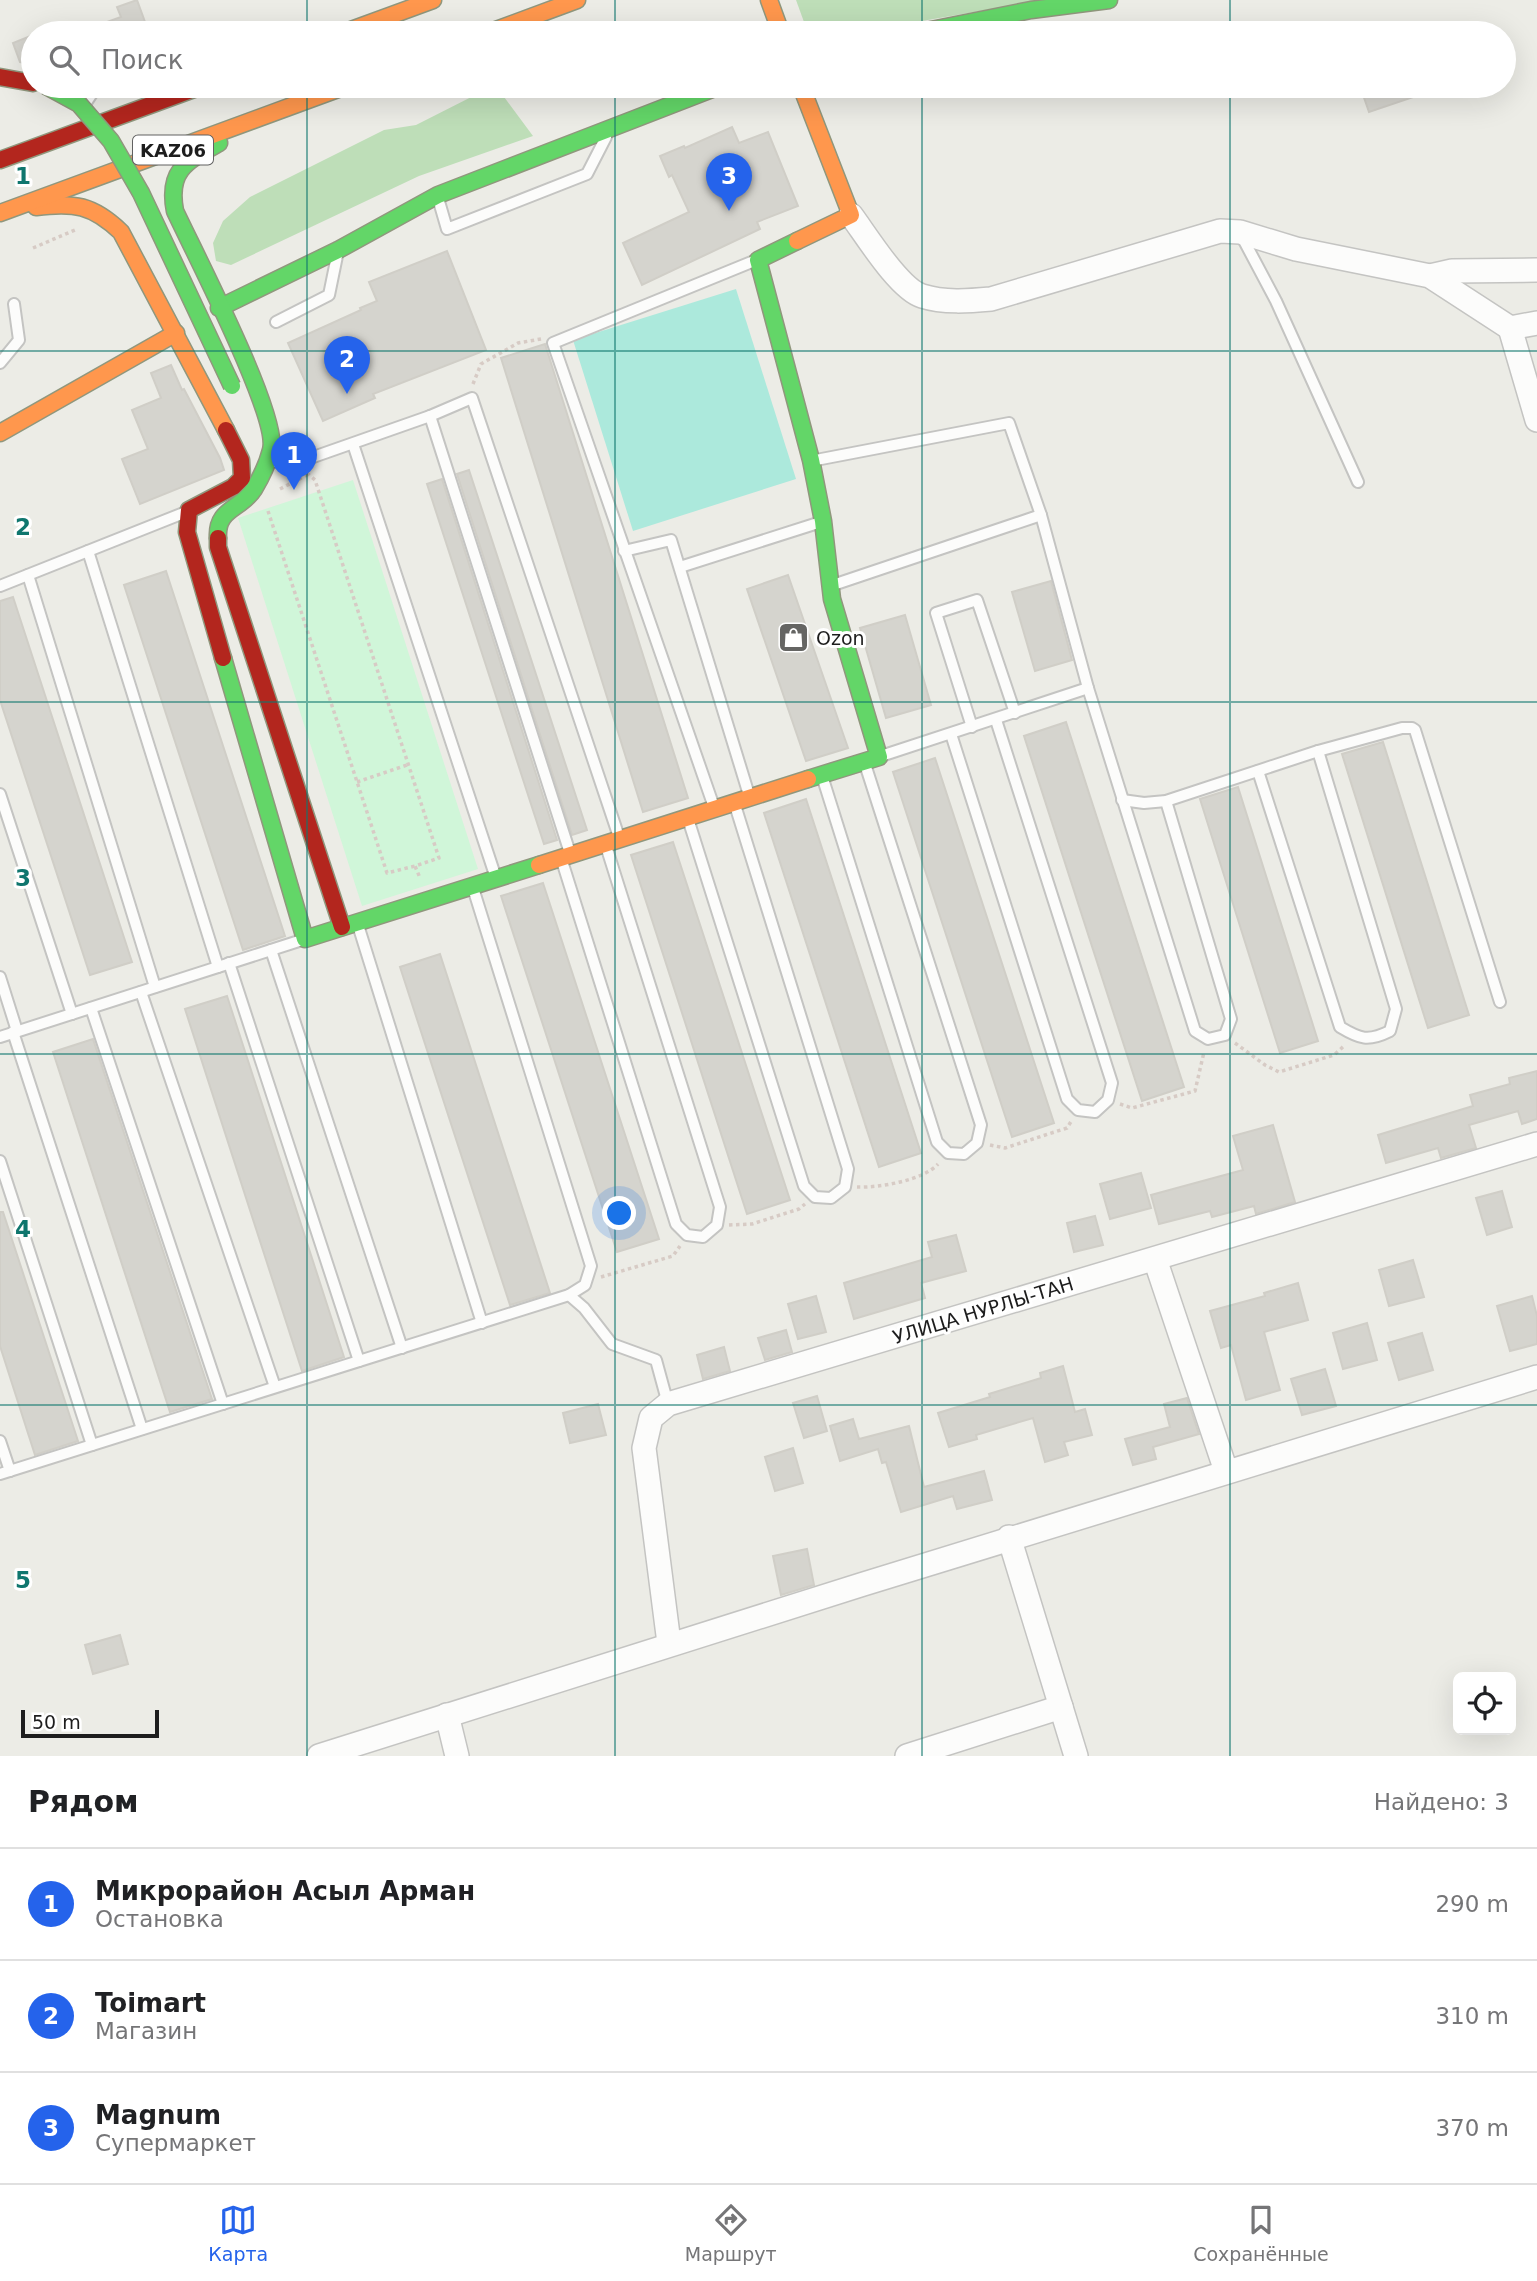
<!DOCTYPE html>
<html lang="ru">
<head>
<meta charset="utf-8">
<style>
	:root { --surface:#fff; --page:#f2f2f2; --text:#202124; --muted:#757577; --line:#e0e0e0; --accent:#2563eb }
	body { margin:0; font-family:"DejaVu Sans",sans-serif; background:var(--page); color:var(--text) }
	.controls { position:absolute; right:21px; bottom:21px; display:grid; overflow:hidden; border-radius:10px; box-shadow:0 7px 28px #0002 }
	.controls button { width:63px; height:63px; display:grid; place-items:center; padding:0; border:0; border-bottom:2px solid var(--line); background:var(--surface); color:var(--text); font:35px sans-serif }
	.scale { position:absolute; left:21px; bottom:18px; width:138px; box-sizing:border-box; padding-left:7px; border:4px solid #1d1d1d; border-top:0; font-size:19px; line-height:24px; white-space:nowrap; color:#1d1d1d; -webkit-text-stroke:5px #fff; paint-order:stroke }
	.you { position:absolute; left:620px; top:1214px; width:24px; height:24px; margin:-18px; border:5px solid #fff; border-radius:50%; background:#1a73e8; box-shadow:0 0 0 10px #1a73e833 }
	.badge { display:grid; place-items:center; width:46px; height:46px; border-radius:50%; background:var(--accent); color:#fff; font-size:23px; font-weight:700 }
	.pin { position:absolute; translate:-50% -58px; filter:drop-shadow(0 2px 4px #0008) }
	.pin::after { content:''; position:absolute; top:37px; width:24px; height:21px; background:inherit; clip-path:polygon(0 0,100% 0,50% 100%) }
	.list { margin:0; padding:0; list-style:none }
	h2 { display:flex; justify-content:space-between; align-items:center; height:91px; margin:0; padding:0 28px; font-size:30px }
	h2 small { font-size:23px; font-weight:400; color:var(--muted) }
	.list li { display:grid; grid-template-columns:46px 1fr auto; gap:21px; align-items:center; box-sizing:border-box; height:112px; padding:0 28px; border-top:2px solid var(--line) }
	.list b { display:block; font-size:26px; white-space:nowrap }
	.list p { margin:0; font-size:23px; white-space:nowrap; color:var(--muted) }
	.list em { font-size:23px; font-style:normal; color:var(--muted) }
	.icon { flex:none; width:38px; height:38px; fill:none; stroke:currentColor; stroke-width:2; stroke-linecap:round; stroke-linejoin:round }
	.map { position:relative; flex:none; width:1537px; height:1756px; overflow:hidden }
	.search { position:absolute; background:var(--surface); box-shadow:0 7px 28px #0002; left:21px; right:21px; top:21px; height:77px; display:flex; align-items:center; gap:18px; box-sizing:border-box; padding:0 24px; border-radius:38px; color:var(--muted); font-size:26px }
	.sheet { height:427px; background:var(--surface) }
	nav { display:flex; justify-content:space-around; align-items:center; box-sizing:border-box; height:98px; border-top:2px solid var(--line); background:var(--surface); font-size:19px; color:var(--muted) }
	nav a { display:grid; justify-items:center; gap:4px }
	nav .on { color:var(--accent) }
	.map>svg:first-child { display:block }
</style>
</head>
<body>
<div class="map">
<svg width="1537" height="1756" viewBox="0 0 1537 1756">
	<rect width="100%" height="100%" fill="#ecece6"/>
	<g fill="#bedeb8">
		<polygon points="796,0 1044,0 852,33 808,33"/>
		<polygon points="493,86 496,86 533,136 419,176 231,265 216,261 213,243 223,221 250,197 384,130 416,125"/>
	</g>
	<polygon fill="#d0f6d9" points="353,480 478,869 362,906 238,518"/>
	<polygon fill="#ace9dc" points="736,289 796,479 633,531 573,340"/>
	<g fill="#d5d4ce" stroke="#d0cec7" stroke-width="2">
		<polygon points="137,0 149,33 82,33 82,31 121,17 117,7"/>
		<polygon points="33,35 33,64 20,62 13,43"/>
		<polygon points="1360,86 1439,86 1440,88 1369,112"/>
		<polygon points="732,127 739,143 768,132 798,206 757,222 760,229 642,285 623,243 689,212 672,175 669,177 660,156 684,146 685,148"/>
		<polygon points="447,251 486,350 373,394 375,398 323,421 288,343 361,310 360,308 377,301 369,282"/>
		<polygon points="545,344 688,798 643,812 501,358"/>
		<polygon points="171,365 182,390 184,389 220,458 224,470 140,504 122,459 148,449 132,410 161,398 151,373"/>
		<polygon points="469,470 587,830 572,835 457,474"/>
		<polygon points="442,479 557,840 544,844 427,484"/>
		<polygon points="166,571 285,936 243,950 124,585"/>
		<polygon points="788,575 848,748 806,761 747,589"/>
		<polygon points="1051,581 1072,660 1035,671 1012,592"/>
		<polygon points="13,597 132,962 90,975 0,700 0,601"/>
		<polygon points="905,615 931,705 886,718 860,628"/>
		<polygon points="1066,722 1184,1087 1142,1101 1024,736"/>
		<polygon points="1383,742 1469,1015 1428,1028 1342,754"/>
		<polygon points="935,758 1054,1123 1012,1137 893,772"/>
		<polygon points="1238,787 1318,1041 1280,1053 1200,799"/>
		<polygon points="806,799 921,1153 879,1167 764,813"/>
		<polygon points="673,842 790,1200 747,1214 631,855"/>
		<polygon points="543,883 659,1239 617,1252 501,896"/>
		<polygon points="440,954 550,1293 510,1305 400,967"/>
		<polygon points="227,996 344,1357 302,1371 185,1009"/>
		<polygon points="93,1039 212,1399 170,1412 53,1052"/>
		<polygon points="1537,1071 1537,1119 1522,1124 1518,1111 1469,1125 1476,1148 1441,1158 1438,1148 1386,1163 1378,1135 1473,1106 1470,1095 1510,1084 1509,1078"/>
		<polygon points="1273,1125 1295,1202 1256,1214 1254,1206 1212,1217 1210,1211 1159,1224 1151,1195 1243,1170 1233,1136"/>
		<polygon points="1141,1173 1151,1208 1110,1219 1100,1184"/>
		<polygon points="1502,1191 1512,1227 1487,1235 1476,1198"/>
		<polygon points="0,1212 3,1212 78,1441 35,1455 0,1346"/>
		<polygon points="1095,1216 1103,1245 1074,1252 1067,1223"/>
		<polygon points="956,1235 966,1271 921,1283 925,1298 854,1319 844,1283 932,1257 928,1242"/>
		<polygon points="1413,1260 1424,1297 1389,1306 1379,1270"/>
		<polygon points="1298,1283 1308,1320 1264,1332 1280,1390 1246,1400 1231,1345 1221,1348 1210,1311 1265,1296 1264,1293"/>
		<polygon points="816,1296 826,1332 798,1339 788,1304"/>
		<polygon points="1532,1296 1537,1316 1537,1344 1510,1351 1497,1306"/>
		<polygon points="1367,1323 1377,1360 1343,1369 1333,1333"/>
		<polygon points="786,1330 792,1352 765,1360 758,1338"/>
		<polygon points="1422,1333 1433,1370 1399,1380 1388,1343"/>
		<polygon points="724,1347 730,1371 703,1379 697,1355"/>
		<polygon points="1063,1366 1075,1412 1085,1409 1092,1435 1064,1442 1068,1455 1045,1462 1033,1418 976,1435 977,1439 949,1447 938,1413 990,1397 989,1394 1041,1378 1040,1373"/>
		<polygon points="1325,1369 1336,1406 1302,1415 1291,1379"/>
		<polygon points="817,1396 827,1431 804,1438 793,1403"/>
		<polygon points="1187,1398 1199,1434 1153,1447 1156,1459 1133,1465 1125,1439 1170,1427 1164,1404"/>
		<polygon points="598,1404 606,1435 570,1443 563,1413"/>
		<polygon points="853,1419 859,1439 909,1426 924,1487 984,1471 992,1500 957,1509 953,1496 901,1512 886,1462 882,1463 878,1449 840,1461 830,1426"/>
		<polygon points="793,1448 803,1483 775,1491 765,1457"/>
		<polygon points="807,1549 814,1585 781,1595 773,1556"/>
		<polygon points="120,1635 128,1664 93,1674 85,1645"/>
	</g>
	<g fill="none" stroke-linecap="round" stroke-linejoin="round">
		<defs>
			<g id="lane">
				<polyline points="203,33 211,30 215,33"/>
				<polyline points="85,104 97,86"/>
				<polyline points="438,198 447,229 587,174 606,137"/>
				<polyline points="1241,235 1276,301 1358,482"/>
				<polyline points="276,322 329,295 337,256"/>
				<polyline points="0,363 19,340 14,304"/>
				<polyline points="430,416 570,853"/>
				<polyline points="353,444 495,875"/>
				<polyline points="816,460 1009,423 1041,515 1088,688 1195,1031 1208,1039 1225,1035 1231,1019 1166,801"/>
				<polyline points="270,462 302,461 430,416 472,398 619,837"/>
				<polyline points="88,551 218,967"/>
				<polyline points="624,551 671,540 749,795"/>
				<polyline points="680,567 821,522"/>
				<polyline points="28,575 155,987"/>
				<polyline points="833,585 1041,515"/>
				<polyline points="0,586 186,512"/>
				<polyline points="972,727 936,613 977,600 1015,713"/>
				<polyline points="951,734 1067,1099 1078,1110 1095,1112 1108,1100 1112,1083 996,720"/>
				<polyline points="881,756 1088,688"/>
				<path d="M1258,771L1340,1027C1360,1039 1368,1042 1390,1031L1396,1009L1318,751"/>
				<polyline points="823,779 937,1142 948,1153 964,1154 977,1143 981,1125 865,764"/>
				<polyline points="0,794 72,1014"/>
				<polyline points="1122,800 1144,803 1166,801 1318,751 1402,728 1412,728 1415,730 1500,1002"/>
				<polyline points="714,807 553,343 754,261"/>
				<polyline points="689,822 804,1186 815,1197 831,1198 845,1187 848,1169 735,805"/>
				<polyline points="562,861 676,1224 687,1235 703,1237 717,1225 720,1207 606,846"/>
				<polyline points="358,925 482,1323"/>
				<polyline points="271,950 402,1348"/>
				<polyline points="229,963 359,1361"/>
				<polyline points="0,977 17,1031"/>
				<polyline points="141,992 275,1387"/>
				<polyline points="91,1008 223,1404"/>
				<polyline points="13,1032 142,1429"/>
				<polyline points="0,1037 302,940"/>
				<polyline points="0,1161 92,1445"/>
				<polyline points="569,1295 584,1308 612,1344 656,1360 668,1404"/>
				<polyline points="0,1441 10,1471"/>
				<polyline points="0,1474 569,1295 585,1285 591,1266 473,888"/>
			</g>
			<g id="street">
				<path d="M851,215C866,235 899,289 922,296C944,303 969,301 991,299L1220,231L1240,232L1296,249L1430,276L1510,328L1537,323"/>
				<polyline points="1430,276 1452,271 1537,270"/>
				<polyline points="1510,328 1537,420"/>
				<polyline points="1155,1259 1226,1471"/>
				<polyline points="1009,1537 1076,1756"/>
				<polyline points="669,1643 644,1448 651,1418 668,1404 1537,1144"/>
				<polyline points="447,1715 457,1756"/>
				<path d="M319,1756C724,1626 1130,1501 1537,1377"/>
				<polyline points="907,1756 1061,1707"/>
			</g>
			<g id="fast">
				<polyline points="916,33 1031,10 1109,0"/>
				<polyline points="797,241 758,260 811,460 823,521 832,599 879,757 808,779"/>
				<polyline points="219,308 338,250 438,195 720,86"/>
				<path d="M218,538C216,508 241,510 254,489C260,479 268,462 271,450C280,417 193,250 175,211C167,170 187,161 219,143"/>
				<polyline points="223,658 305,939 539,865"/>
			</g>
			<g id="slow">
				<polyline points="769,0 781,33"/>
				<polyline points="343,33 433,0"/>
				<polyline points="488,33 577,0"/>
				<path d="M36,207C74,202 93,205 121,232L226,430"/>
				<polyline points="0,213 346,86"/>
				<polyline points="797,241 851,215 801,86"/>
				<polyline points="0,433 176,333"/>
				<polyline points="539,865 808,779"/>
			</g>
			<g id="jam">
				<polyline points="0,77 33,83"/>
				<polyline points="0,160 202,86"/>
				<polyline points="218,538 218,547 342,927"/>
				<polyline points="223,658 187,532 189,510 233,487 242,478 241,460 226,430"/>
			</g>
		</defs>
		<use href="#lane" stroke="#c4c4c2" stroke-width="14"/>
		<use href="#street" stroke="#c4c4c2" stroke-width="26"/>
		<use href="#fast" stroke="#90977d" stroke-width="19"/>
		<use href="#slow" stroke="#90977d" stroke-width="19"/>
		<use href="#jam" stroke="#90977d" stroke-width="19"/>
		<g stroke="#d7cbc5" stroke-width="3.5" stroke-dasharray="3.5 3.5" stroke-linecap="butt">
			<polyline points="33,248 75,230"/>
			<polyline points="473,384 481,364 518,343 541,339"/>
			<polyline points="307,473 315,480 439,858 415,866 420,878"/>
			<polyline points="280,489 307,475"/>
			<polyline points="268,511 387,873 415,866"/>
			<polyline points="357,782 410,764"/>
			<polyline points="1235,1043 1265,1065 1279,1072 1334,1055 1345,1045"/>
			<polyline points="1120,1104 1132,1108 1195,1091 1204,1052"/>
			<polyline points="990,1145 1005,1148 1067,1128 1072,1120"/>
			<path d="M857,1187C879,1188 924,1180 938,1164"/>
			<polyline points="729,1225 752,1224 799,1209 805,1204"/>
			<polyline points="601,1277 673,1256 680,1246"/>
		</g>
		<use href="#lane" stroke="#fcfcfb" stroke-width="10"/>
		<use href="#street" stroke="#fcfcfb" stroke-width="23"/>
		<use href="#fast" stroke="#63d668" stroke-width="16"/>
		<use href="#slow" stroke="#ff974d" stroke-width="16"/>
		<use href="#jam" stroke="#b3261e" stroke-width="16"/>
		<defs>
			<polyline id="fast-bridge" points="46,86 79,104 111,141 141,193 232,386"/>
		</defs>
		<use href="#fast-bridge" stroke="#90977d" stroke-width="19" stroke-linecap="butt"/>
		<use href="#fast-bridge" stroke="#63d668" stroke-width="16"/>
	</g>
	<path fill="none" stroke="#0f766e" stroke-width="2" stroke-opacity="0.55" d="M307,0V33M615,0V33M922,0V33M1230,0V33M307,86V1756M615,86V1756M922,86V1756M1230,86V1756M0,351H1537M0,702H1537M0,1054H1537M0,1405H1537"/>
	<defs>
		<symbol id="shop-square" viewBox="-11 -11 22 22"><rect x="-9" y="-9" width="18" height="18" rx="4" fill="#656563" stroke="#fff"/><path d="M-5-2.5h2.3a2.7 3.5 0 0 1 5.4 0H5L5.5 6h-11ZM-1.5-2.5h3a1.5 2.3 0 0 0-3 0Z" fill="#fff"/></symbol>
	</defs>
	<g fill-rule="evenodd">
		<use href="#shop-square" x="776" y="620" width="35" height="35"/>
	</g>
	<g text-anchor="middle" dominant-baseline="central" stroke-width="6" stroke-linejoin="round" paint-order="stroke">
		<rect fill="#fff" stroke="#616161" stroke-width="2" x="133" y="135.5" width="80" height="29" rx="5"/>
		<g font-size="18" font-weight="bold" fill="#1d1d1d">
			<text x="173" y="150">KАZ06</text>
		</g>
		<g font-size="19" fill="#1d1d1d" stroke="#fff" text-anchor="start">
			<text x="816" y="638">Ozon</text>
		</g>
		<g font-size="19" fill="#1d1d1d" stroke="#fff">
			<text transform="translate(983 1310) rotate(-17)">УЛИЦА НУРЛЫ-ТАН</text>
		</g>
	</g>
	<g font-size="23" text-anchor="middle" font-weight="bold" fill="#0f766e" stroke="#fff" stroke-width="6" stroke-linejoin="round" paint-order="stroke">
		<text x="23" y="184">1</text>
		<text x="23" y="535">2</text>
		<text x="23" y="886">3</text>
		<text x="23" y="1237">4</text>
		<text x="23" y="1588">5</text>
	</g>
</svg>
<div class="controls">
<button><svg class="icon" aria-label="locate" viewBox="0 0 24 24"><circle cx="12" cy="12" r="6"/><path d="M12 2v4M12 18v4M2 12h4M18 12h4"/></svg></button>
</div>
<div class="scale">50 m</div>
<div class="you"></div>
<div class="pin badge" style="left:294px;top:490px">1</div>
<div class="pin badge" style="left:347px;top:394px">2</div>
<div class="pin badge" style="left:729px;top:211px">3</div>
<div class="search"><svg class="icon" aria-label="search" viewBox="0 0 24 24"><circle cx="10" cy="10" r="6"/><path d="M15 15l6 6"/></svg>Поиск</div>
</div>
<section class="sheet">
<h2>Рядом<small>Найдено: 3</small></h2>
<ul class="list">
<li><span class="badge">1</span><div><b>Микрорайон Асыл Арман</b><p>Остановка</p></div><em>290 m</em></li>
<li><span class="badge">2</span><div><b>Toimart</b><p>Магазин</p></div><em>310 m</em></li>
<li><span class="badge">3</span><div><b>Magnum</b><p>Супермаркет</p></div><em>370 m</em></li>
</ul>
</section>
<nav>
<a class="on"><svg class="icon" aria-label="map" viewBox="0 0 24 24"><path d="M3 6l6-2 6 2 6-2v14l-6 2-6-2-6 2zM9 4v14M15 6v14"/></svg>Карта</a>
<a><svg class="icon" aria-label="directions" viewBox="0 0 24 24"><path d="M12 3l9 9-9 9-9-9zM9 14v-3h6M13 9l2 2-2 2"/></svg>Маршрут</a>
<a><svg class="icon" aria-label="saved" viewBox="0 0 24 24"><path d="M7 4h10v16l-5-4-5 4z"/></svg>Сохранённые</a>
</nav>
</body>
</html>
